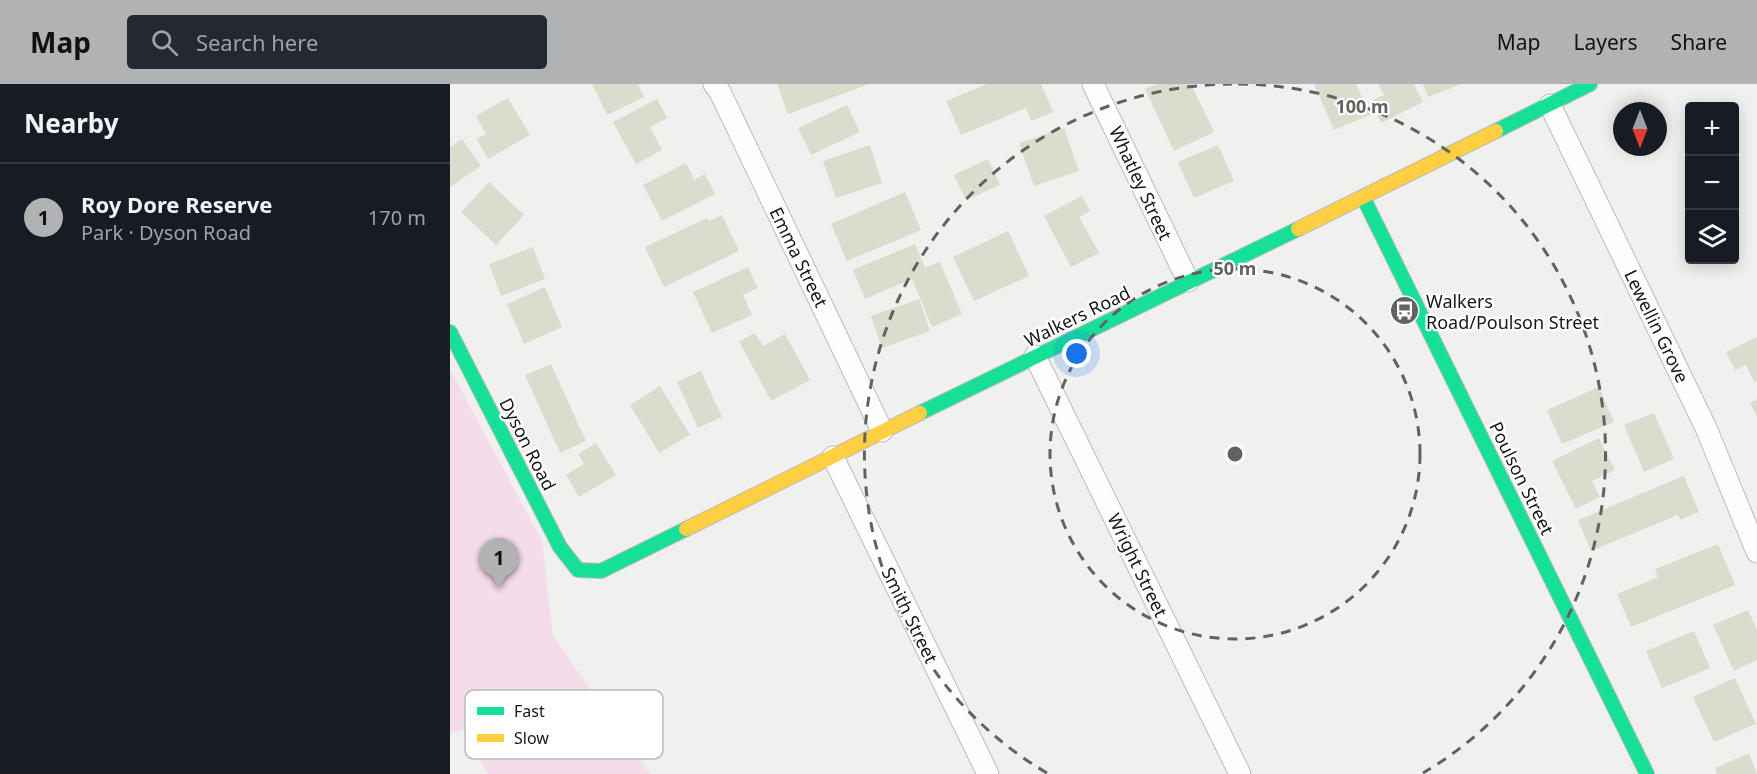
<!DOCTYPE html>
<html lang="en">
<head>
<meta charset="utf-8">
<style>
	:root { --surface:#171b24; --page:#242831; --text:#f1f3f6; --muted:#9ea1a6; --line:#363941; --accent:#b1b2b3 }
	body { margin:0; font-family:"Noto Sans",sans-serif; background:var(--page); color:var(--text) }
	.controls { position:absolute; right:18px; top:18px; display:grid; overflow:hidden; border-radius:6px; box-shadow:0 3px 15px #0003 }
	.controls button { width:54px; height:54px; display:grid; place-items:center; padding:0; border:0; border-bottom:2px solid var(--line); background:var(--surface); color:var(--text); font:30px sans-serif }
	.compass { position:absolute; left:1163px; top:18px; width:54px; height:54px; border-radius:50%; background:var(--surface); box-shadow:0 3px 15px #0003; rotate:180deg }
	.you { position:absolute; left:627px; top:270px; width:21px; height:21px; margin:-15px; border:4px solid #fff; border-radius:50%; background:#1a73e8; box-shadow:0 0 0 9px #1a73e833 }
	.badge { display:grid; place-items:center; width:39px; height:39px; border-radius:50%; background:var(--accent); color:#111; font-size:20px; font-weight:700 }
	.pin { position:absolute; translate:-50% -50px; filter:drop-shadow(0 2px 3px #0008) }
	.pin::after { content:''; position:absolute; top:32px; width:21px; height:18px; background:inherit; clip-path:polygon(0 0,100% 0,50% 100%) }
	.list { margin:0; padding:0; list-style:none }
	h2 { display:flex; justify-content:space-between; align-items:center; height:78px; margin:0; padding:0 24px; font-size:26px }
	h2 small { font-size:20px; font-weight:400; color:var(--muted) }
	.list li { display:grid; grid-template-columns:39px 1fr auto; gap:18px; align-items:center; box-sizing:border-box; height:108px; padding:0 24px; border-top:2px solid var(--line) }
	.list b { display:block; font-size:22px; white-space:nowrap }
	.list p { margin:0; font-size:20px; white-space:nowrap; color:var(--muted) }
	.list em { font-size:20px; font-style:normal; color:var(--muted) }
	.icon { flex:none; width:33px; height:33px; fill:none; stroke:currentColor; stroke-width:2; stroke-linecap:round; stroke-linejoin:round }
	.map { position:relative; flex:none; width:1307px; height:690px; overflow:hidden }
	header { display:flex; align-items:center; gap:36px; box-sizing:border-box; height:84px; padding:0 30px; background:var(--accent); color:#111 }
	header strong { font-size:28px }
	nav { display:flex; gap:33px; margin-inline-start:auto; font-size:21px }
	.search { width:420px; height:54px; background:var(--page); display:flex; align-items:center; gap:15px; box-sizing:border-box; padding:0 21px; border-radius:6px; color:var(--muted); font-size:22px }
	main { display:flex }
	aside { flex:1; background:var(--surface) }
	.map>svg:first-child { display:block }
</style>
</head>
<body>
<header>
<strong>Map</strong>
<div class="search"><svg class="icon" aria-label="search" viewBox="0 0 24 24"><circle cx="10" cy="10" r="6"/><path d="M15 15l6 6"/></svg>Search here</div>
<nav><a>Map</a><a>Layers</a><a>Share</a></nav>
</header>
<main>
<aside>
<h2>Nearby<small></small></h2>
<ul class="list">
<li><span class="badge">1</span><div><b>Roy Dore Reserve</b><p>Park · Dyson Road</p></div><em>170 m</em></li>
</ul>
</aside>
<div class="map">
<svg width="1307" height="690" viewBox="0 0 1307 690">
	<rect width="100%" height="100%" fill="#f0f0ef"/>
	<polygon fill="#f4dcea" points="0,285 92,457 103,552 200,690 38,690 14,646 0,649"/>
	<g fill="#d9ddcd">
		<polygon points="142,0 188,0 194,13 157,31"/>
		<polygon points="327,0 419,0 338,30"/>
		<polygon points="537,0 591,0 603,28 581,37 576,24 511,51 496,17"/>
		<polygon points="707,0 741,0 764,48 724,67 695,5"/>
		<polygon points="864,0 906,0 920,31 884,46"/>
		<polygon points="928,0 964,0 973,18 931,39 921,17 934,11"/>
		<polygon points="973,0 1012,0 978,13"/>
		<polygon points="58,14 80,51 38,75 27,55 36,50 26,32"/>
		<polygon points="207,15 217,34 200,43 212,66 186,80 163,38"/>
		<polygon points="397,21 410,48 361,71 348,44"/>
		<polygon points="614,44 629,87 584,102 569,59"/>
		<polygon points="12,55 31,82 0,103 0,63"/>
		<polygon points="420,61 432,99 386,114 373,77"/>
		<polygon points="768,61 784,97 744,114 728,78"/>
		<polygon points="538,75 550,101 516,116 504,91"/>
		<polygon points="236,79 244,96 255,90 265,110 212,137 193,101"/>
		<polygon points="39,98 74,131 46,161 11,128"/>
		<polygon points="455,108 471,146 397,177 381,140"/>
		<polygon points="632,112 640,127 629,133 649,169 621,183 594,132"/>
		<polygon points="272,131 289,167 214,203 195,163 257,134 259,137"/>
		<polygon points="558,147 579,192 524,217 503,173"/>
		<polygon points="465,160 475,184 490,178 512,230 482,243 462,195 415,215 403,186"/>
		<polygon points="83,163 95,195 51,212 39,180"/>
		<polygon points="298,183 308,204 293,211 302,231 262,249 243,208"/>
		<polygon points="95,203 112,243 74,260 57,220"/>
		<polygon points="469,215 480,247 432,264 421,232"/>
		<polygon points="305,249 313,262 335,250 360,296 321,317 289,257"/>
		<polygon points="1307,253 1307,297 1304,298 1296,281 1285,286 1276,268"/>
		<polygon points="101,280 136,357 110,369 75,291"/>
		<polygon points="251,287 272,333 248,344 227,298"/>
		<polygon points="210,302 240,351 209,369 180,321"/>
		<polygon points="1149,303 1164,338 1112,360 1097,326"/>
		<polygon points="1307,315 1307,333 1300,319"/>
		<polygon points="1204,329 1224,375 1194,388 1174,341"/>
		<polygon points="1149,354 1165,386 1142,397 1150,413 1126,425 1102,377"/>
		<polygon points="146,359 166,391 129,413 116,391 134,380 128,370"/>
		<polygon points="1234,392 1249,428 1230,436 1228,431 1141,467 1128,436"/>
		<polygon points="1268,460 1285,501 1181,543 1167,510 1208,493 1205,485"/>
		<polygon points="1298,526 1307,546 1307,576 1284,587 1263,541"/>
		<polygon points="1244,547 1260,584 1212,604 1196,567"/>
		<polygon points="1285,594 1306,640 1264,658 1243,613"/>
		<polygon points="1299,669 1307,690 1267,690 1265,684"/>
	</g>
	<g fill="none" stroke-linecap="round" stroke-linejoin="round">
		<defs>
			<g id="street">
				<polyline points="264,0 270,8 432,347"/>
				<polyline points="643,0 738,197"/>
				<polyline points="1100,21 1256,344 1307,468"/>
				<polyline points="585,272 790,690"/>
				<polyline points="383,373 538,690"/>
			</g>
			<g id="fast">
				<polyline points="1046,47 1140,0"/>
				<polyline points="913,113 1197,690"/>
				<polyline points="0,248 110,463 128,486 151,487 236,445"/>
				<polyline points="470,329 848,145"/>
			</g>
			<g id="slow">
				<polyline points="848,145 1046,47"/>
				<polyline points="236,445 470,329"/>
			</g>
		</defs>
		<use href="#street" stroke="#bcbcbb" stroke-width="23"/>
		<use href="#fast" stroke="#bcbcbb" stroke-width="16"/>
		<use href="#slow" stroke="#bcbcbb" stroke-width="16"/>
		<use href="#street" stroke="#fdfdfd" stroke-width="21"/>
		<use href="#fast" stroke="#16e098" stroke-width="14"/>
		<use href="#slow" stroke="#ffcf43" stroke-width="14"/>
	</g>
	<g fill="none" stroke="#626261" stroke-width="3" stroke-dasharray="10 8">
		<circle cx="785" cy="370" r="185"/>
		<path d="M597 689A370 370 0 0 1 782 0M788 0A370 370 0 0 1 973 689"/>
	</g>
	<defs>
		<symbol id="bus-disc" viewBox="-11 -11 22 22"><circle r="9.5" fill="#626261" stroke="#fff"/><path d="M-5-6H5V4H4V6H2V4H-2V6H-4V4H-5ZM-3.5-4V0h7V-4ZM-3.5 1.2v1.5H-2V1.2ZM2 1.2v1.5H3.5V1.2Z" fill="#fff"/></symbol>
	</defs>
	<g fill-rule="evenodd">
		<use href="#bus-disc" x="938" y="210" width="33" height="33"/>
	</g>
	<g text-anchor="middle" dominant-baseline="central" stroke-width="4.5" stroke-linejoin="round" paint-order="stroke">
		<g font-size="18" fill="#161615" stroke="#fff">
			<text transform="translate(691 99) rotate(65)">Whatley Street</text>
			<text transform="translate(349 173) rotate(64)">Emma Street</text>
			<text transform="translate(627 232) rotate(-26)">Walkers Road</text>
			<text transform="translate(1207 242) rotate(64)">Lewellin Grove</text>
			<text transform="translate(78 360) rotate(63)">Dyson Road</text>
			<text transform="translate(1072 394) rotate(64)">Poulson Street</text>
			<text transform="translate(688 481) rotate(64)">Wright Street</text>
			<text transform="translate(460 531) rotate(64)">Smith Street</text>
		</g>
		<g font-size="18" fill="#161615" stroke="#fff" text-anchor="start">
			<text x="976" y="217">Walkers<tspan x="976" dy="21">Road/Poulson Street</tspan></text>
		</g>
	</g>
	<rect x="15" y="606" width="198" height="69" rx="9" fill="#fff" stroke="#b9b9b9" stroke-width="1.5"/>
	<rect x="27" y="623" width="27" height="8" fill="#16e098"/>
	<rect x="27" y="650" width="27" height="8" fill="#ffcf43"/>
	<g font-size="16" fill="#161615">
		<text x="64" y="633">Fast</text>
		<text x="64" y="660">Slow</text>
	</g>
	<circle cx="785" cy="370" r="9" fill="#626261" stroke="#fff" stroke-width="3"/>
	<g font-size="18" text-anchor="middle" font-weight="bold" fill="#626261" stroke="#fff" stroke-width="4.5" stroke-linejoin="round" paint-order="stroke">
		<text x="912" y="29">100 m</text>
		<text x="785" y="191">50 m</text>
	</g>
</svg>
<div class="controls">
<button>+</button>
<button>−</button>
<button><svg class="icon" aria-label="layers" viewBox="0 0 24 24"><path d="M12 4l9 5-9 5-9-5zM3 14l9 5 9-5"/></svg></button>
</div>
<svg class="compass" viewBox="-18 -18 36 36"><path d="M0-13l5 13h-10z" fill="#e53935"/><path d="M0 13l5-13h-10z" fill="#9ea1a6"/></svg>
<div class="you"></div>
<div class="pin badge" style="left:49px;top:504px">1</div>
</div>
</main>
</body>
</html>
